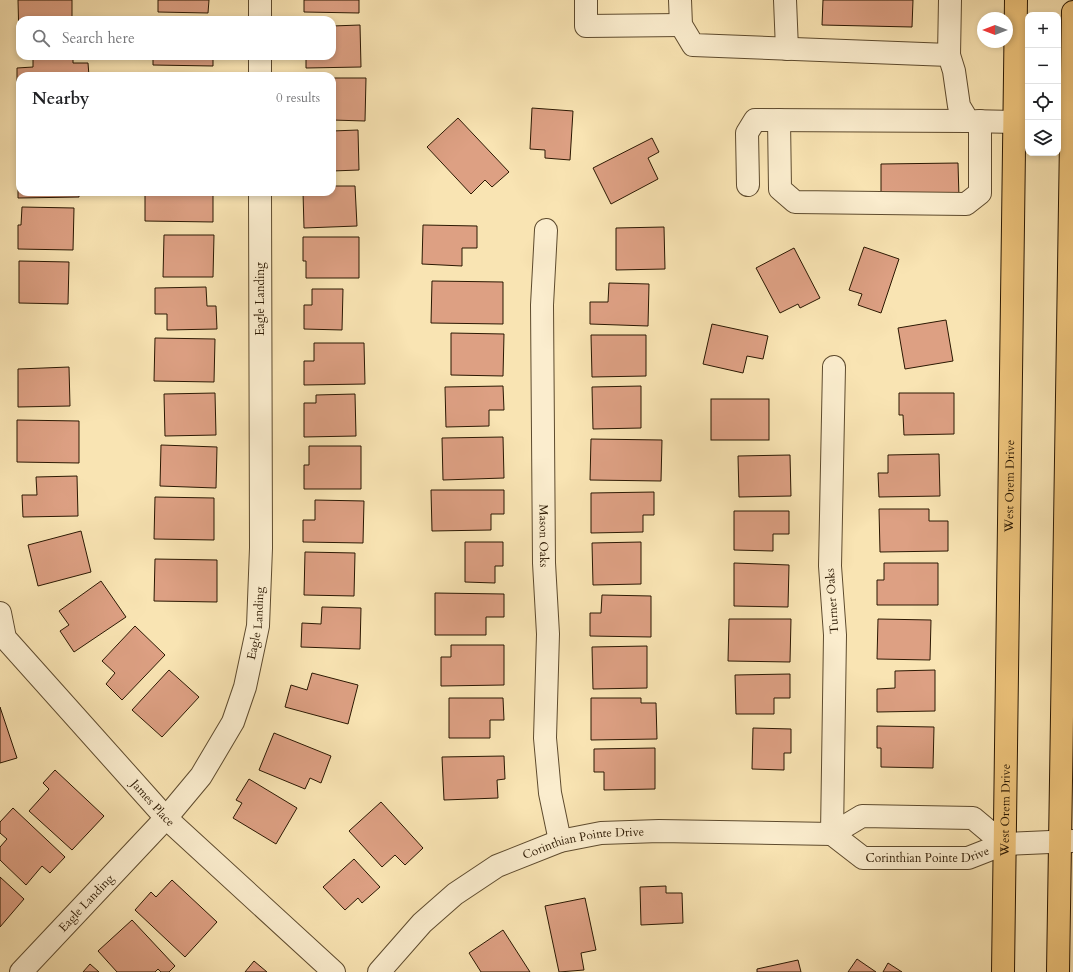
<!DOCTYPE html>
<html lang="en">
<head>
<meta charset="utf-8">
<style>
	:root { --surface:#fff; --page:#f2f2f2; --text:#202124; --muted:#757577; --line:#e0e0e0 }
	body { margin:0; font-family:Cardo,serif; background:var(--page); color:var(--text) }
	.controls { position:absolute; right:12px; top:12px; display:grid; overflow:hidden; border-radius:8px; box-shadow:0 2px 6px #0003 }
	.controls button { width:36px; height:36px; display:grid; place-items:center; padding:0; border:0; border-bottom:1px solid var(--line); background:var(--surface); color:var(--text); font:20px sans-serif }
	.compass { position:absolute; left:977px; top:12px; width:36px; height:36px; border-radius:50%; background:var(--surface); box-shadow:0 2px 6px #0003; rotate:270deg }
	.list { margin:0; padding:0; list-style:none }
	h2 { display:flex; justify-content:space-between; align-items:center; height:52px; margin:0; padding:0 16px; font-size:17px }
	h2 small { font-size:13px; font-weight:400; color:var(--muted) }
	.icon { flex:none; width:22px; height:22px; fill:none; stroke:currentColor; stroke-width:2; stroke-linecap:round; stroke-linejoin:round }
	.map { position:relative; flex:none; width:1073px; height:972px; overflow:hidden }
	.search { position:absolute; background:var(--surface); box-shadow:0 2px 6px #0003; left:16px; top:16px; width:320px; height:44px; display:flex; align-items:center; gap:10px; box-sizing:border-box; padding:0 14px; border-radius:12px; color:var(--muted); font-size:15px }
	.panel { position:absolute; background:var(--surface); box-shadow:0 2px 6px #0003; left:16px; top:72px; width:320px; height:124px; border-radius:12px }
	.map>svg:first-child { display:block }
</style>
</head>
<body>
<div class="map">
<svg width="1073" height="972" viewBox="0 0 1073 972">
	<rect width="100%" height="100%" fill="#f9e4b3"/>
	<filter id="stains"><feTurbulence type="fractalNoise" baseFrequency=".005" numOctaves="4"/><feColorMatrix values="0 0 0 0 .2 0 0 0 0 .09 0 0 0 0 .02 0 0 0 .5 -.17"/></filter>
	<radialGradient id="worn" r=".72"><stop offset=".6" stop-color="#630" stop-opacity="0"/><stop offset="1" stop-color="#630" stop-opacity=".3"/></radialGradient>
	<g fill="#dda083" stroke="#2b1802">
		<polygon points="18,0 72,0 72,20 20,20 19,40"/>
		<polygon points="158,0 209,0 208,13 158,12"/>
		<polygon points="304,0 359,0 359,13 304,12"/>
		<polygon points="823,0 913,0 912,27 822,25"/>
		<polygon points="360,25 361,67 306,68 306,56 332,56 332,26"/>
		<polygon points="33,56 73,56 73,63 88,63 89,76 20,76 20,91 17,91 17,68 33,67"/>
		<polygon points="153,56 213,56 213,66 153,65"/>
		<polygon points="332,78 366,78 365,121 332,120"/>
		<polygon points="532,108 573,111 570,160 545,158 545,150 530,149"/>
		<polygon points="458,118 509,172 492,187 485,180 471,194 427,147"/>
		<polygon points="17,126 20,126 20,148 18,148"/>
		<polygon points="358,130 359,170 332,171 332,131"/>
		<polygon points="652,138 659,152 648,158 658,179 611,204 593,168"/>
		<polygon points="958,163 959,198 881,199 881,164"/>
		<polygon points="18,174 20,174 20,192 79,192 79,197 18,198"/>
		<polygon points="332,186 355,186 357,226 304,228 303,192 332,192"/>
		<polygon points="145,192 213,192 213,222 145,221"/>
		<polygon points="22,207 74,208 73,250 18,249 18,225 21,225"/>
		<polygon points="423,225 477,226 477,248 462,248 462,266 422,264"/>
		<polygon points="664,227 665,269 616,270 616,228"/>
		<polygon points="164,235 214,235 213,277 163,277"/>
		<polygon points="303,237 359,237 359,278 306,278 306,261 303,261"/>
		<polygon points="864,247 899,259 881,313 858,305 862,294 849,290"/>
		<polygon points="794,248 820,298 800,308 798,304 780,313 756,268"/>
		<polygon points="19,261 69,262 68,304 19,303"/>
		<polygon points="432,281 503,282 503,324 431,323"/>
		<polygon points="609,283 649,284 648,326 590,324 590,302 608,302"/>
		<polygon points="206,287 207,306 216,306 217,329 167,330 167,314 155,314 155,288"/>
		<polygon points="312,289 343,289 342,330 304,329 304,305 312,305"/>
		<polygon points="946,320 953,361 905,369 898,328"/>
		<polygon points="712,324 768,336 763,359 747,356 743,373 703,364"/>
		<polygon points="451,333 504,334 503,376 451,375"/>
		<polygon points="591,335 646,335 646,376 592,377"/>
		<polygon points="155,338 215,339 214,382 154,381"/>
		<polygon points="314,343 364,343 365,384 304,385 304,361 314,361"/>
		<polygon points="69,367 70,406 18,407 18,369"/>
		<polygon points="503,386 504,410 489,410 489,426 446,427 445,387"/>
		<polygon points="641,386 641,428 593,429 592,387"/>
		<polygon points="215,393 216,435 165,436 164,394"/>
		<polygon points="899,393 954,393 954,434 904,435 903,415 899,415"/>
		<polygon points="355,394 356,436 304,437 304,403 316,403 316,395"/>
		<rect x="711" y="399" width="58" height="41"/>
		<polygon points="17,420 79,421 79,463 17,462"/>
		<polygon points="503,437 504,478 443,480 442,438"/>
		<polygon points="591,439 662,440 661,481 590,480"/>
		<polygon points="161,445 217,447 216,488 160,486"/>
		<polygon points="309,446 361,446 361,489 304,489 304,465 309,465"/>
		<polygon points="939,454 940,496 879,497 878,473 888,473 888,455"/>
		<polygon points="790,455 791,496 739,497 738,456"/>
		<polygon points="77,476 78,516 23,517 22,495 37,495 36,477"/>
		<polygon points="431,490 504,490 504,514 491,514 491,530 432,531"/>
		<polygon points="654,492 654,515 643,515 643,532 591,533 591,493"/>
		<polygon points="155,497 214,498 214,540 154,539"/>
		<polygon points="315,500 364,501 363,543 303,542 303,520 315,520"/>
		<polygon points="879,509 929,509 929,521 948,521 948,551 880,552"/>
		<polygon points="734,511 789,511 789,534 773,534 773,551 734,550"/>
		<polygon points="81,531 91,572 38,586 28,545"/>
		<polygon points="465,542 503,542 503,566 495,566 495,583 465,582"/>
		<polygon points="641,542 641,584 593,585 592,543"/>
		<polygon points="305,552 355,553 354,596 304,595"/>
		<polygon points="155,559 217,560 217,602 154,601"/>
		<polygon points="734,563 789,565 788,607 734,606"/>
		<polygon points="884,563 938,563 938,605 877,605 877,580 884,580"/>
		<polygon points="101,581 126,617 74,652 60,631 69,625 59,611"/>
		<polygon points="435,593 504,594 504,617 486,617 486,635 435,635"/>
		<polygon points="602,595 651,596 651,637 590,636 590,613 601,613"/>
		<polygon points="322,607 361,608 360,649 301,647 302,623 321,624"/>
		<polygon points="729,619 791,619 790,662 728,661"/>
		<polygon points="878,619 931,620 930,660 877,659"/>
		<polygon points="135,626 165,655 122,700 106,684 115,673 102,661"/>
		<polygon points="451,645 504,645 504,685 441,686 441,657 451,657"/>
		<polygon points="647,646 647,688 593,689 592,647"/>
		<polygon points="169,670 199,697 162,737 132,710"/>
		<polygon points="935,670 935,711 877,712 877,689 895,688 895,671"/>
		<polygon points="312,673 358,685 348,724 285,707 291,685 307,690"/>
		<polygon points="790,674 790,698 774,698 774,714 736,714 735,675"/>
		<polygon points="449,698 503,698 504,720 490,720 490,738 449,738"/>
		<polygon points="591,698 641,698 641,703 656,703 657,739 591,740"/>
		<polygon points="0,707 17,758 0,763"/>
		<polygon points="877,726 934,727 933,768 881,767 881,748 877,748"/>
		<polygon points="753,728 791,729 791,753 784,753 784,770 752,769"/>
		<polygon points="274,733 331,756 321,783 310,778 305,789 259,770"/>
		<polygon points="655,748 655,789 604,790 604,772 594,772 594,749"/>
		<polygon points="504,756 505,779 497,780 498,798 444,800 442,757"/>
		<polygon points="55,770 104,816 72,850 29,811 49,789 43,783"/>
		<polygon points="249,779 297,808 276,844 233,818 242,803 236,800"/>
		<polygon points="381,802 423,848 405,865 395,855 382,867 349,831"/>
		<polygon points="13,808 65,857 50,873 42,866 26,885 0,860 0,847 7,839 0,833 0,822"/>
		<polygon points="354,859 380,887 362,903 358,898 345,910 323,887"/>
		<polygon points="0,877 24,899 0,927"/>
		<polygon points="172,880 217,922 185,957 135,910 151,892 156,897"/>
		<polygon points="666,886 666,893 682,893 683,923 641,925 640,887"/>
		<polygon points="585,898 596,950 581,953 584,970 559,972 545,906"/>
		<polygon points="132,920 175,966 169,972 161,972 158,969 155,972 117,972 98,951"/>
		<polygon points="503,930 530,972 481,972 469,953"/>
		<polygon points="857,959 876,972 848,972"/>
		<polygon points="798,960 801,972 757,972 757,969"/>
		<polygon points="254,961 267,972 245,972"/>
		<polygon points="888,963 902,972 883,972"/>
		<polygon points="90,964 99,972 83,972"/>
	</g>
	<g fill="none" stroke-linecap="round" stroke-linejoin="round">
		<defs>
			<g id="minor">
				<polyline points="260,0 260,20"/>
				<polyline points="586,0 586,26 681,25"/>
				<polyline points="680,0 681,25 693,45 949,55 954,71 959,106 968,121 1015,122"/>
				<polyline points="785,0 787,49"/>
				<polyline points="949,55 950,0"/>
				<polyline points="260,56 260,76"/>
				<polyline points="779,120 780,189 795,202 966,204 980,193 980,121"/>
				<polyline points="748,185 747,133 755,120 968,121"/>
				<path id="s1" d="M546,230L542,305L544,563L548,634L545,738L550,793L560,841"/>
				<path id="s2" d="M0,613L5,638L166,818L334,972"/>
				<polyline points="832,834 835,635 830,566 834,367"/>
				<path id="s3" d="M832,834L863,858H968L1004,844L1073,841"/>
				<path id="s4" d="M21,972L166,818L201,776L233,722L245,687L258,626L261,548L260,192"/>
				<path id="s5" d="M379,972L422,923L455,894L497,866L560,841L601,833L659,831L832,834L862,816L973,818L1004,844"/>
			</g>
			<g id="major">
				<path id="s6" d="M1003,972L1016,0"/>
				<polyline points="1058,972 1073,12"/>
			</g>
		</defs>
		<use href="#minor" stroke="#5e4b2e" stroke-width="24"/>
		<use href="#major" stroke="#2b1802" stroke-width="24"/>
		<use href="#minor" stroke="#fbedce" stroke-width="22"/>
		<use href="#major" stroke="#ecc27a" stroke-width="22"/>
	</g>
	<g text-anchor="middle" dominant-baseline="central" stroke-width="3" stroke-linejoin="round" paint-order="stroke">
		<g font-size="12" fill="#2b1802" stroke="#fbedce">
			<text transform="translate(260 299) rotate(-90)">Eagle Landing</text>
			<text stroke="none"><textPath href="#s6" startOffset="486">West Orem Drive</textPath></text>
			<text stroke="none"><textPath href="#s1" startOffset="306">Mason Oaks</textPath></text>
			<text transform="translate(832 601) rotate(-94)">Turner Oaks</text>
			<text stroke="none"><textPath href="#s4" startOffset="431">Eagle Landing</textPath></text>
			<text stroke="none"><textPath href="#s2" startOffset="247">James Place</textPath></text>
			<text stroke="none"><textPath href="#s6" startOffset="162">West Orem Drive</textPath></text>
			<text stroke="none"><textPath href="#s5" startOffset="250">Corinthian Pointe Drive</textPath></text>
			<text stroke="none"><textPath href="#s3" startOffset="104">Corinthian Pointe Drive</textPath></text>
			<text stroke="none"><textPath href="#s4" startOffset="95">Eagle Landing</textPath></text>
		</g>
	</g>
	<rect width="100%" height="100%" filter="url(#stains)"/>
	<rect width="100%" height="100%" fill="url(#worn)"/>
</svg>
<div class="controls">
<button>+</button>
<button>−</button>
<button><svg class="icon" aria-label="locate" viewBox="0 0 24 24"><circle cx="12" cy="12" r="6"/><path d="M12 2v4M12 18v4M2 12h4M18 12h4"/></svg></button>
<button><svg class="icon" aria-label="layers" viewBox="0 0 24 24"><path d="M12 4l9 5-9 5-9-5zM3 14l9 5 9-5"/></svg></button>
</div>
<svg class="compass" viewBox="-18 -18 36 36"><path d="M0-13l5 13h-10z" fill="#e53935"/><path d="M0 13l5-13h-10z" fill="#757577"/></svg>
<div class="search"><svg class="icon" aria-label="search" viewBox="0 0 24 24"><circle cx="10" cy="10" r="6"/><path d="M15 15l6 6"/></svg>Search here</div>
<section class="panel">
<h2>Nearby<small>0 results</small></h2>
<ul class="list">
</ul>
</section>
</div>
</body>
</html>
